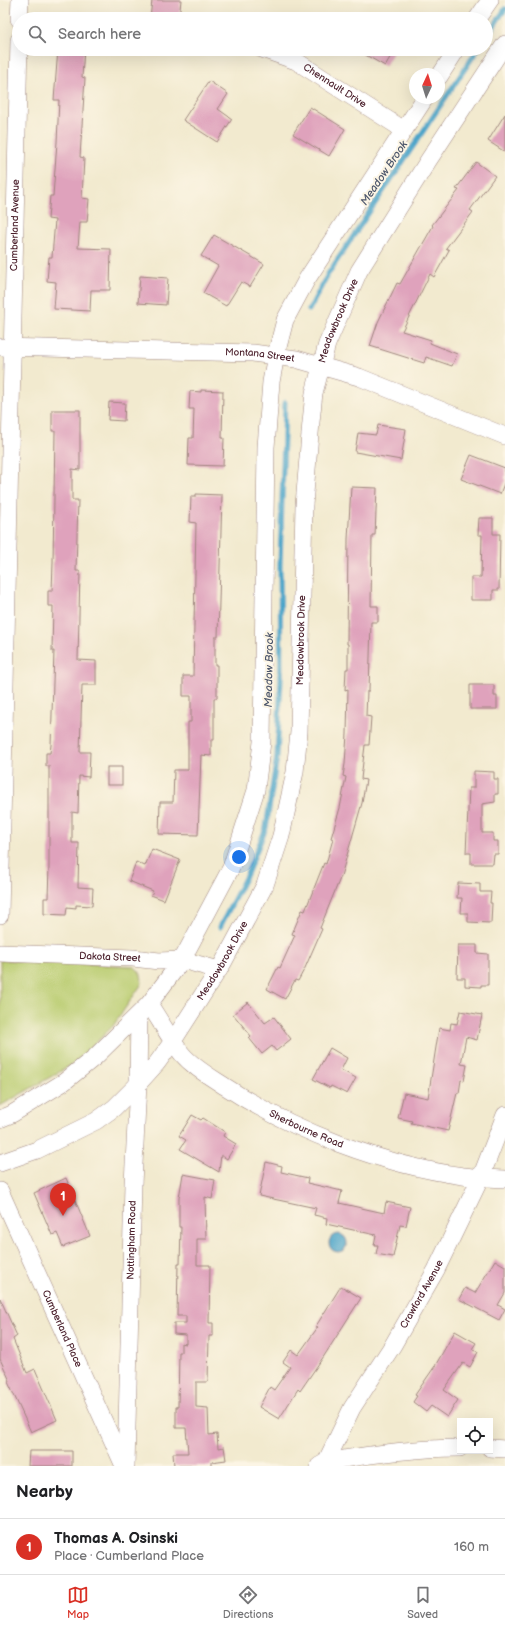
<!DOCTYPE html>
<html lang="en">
<head>
<meta charset="utf-8">
<style>
	:root { --surface:#fff; --page:#f6f6f6; --text:#202124; --muted:#757577; --line:#e0e0e0; --accent:#d93025 }
	body { margin:0; font-family:"Balsamiq Sans",sans-serif; background:var(--page); color:var(--text) }
	.controls { position:absolute; right:12px; bottom:12px; display:grid; overflow:hidden; border-radius:0px; box-shadow:0 4px 16px #0002 }
	.controls button { width:36px; height:36px; display:grid; place-items:center; padding:0; border:0; border-bottom:1px solid var(--line); background:var(--surface); color:var(--text); font:20px sans-serif }
	.compass { position:absolute; left:409px; top:68px; width:36px; height:36px; border-radius:50%; background:var(--surface); box-shadow:0 4px 16px #0002; rotate:4deg }
	.you { position:absolute; left:239px; top:857px; width:14px; height:14px; margin:-10px; border:3px solid #fff; border-radius:50%; background:#1a73e8; box-shadow:0 0 0 6px #1a73e833 }
	.badge { display:grid; place-items:center; width:26px; height:26px; border-radius:50%; background:var(--accent); color:#fff; font-size:13px; font-weight:700 }
	.pin { position:absolute; translate:-50% -33px; filter:drop-shadow(0 1px 2px #0008) }
	.pin::after { content:''; position:absolute; top:21px; width:14px; height:12px; background:inherit; clip-path:polygon(0 0,100% 0,50% 100%) }
	.list { margin:0; padding:0; list-style:none }
	h2 { display:flex; justify-content:space-between; align-items:center; height:52px; margin:0; padding:0 16px; font-size:17px }
	h2 small { font-size:13px; font-weight:400; color:var(--muted) }
	.list li { display:grid; grid-template-columns:26px 1fr auto; gap:12px; align-items:center; box-sizing:border-box; height:56px; padding:0 16px; border-top:1px solid var(--line) }
	.list b { display:block; font-size:15px; white-space:nowrap }
	.list p { margin:0; font-size:13px; white-space:nowrap; color:var(--muted) }
	.list em { font-size:13px; font-style:normal; color:var(--muted) }
	.icon { flex:none; width:22px; height:22px; fill:none; stroke:currentColor; stroke-width:2; stroke-linecap:round; stroke-linejoin:round }
	.map { position:relative; flex:none; width:505px; height:1466px; overflow:hidden }
	.search { position:absolute; background:var(--surface); box-shadow:0 4px 16px #0002; left:12px; right:12px; top:12px; height:44px; display:flex; align-items:center; gap:10px; box-sizing:border-box; padding:0 14px; border-radius:22px; color:var(--muted); font-size:15px }
	.sheet { height:108px; background:var(--surface) }
	nav { display:flex; justify-content:space-around; align-items:center; box-sizing:border-box; height:56px; border-top:1px solid var(--line); background:var(--surface); font-size:11px; color:var(--muted) }
	nav a { display:grid; justify-items:center; gap:2px }
	nav .on { color:var(--accent) }
	.map>svg:first-child { display:block }
</style>
</head>
<body>
<div class="map">
<svg width="505" height="1466" viewBox="0 0 505 1466">
	<rect width="100%" height="100%" fill="#fcf5e5"/>
	<filter id="ink" filterUnits="userSpaceOnUse"><feTurbulence type="fractalNoise" baseFrequency=".025" numOctaves="2"/><feDisplacementMap in="SourceGraphic" scale="8" xChannelSelector="R" yChannelSelector="G"/><feConvolveMatrix kernelMatrix="1 2 1 2 8 2 1 2 1" color-interpolation-filters="sRGB"/></filter>
	<filter id="wash" filterUnits="userSpaceOnUse"><feTurbulence type="fractalNoise" baseFrequency=".012" numOctaves="4" result="noise"/><feDisplacementMap in="SourceGraphic" scale="16" xChannelSelector="R" yChannelSelector="G"/><feGaussianBlur stdDeviation="0.9" result="paint"/><feColorMatrix in="noise" values="0 0 0 0 0 0 0 0 0 0 0 0 0 0 0 0 0 1.4 0 .05"/><feComposite in="paint" operator="in"/></filter>
	<g filter="url(#wash)">
		<rect width="100%" height="100%" fill="#f2eacf"/>
		<path fill="#b9cc6f" stroke="#82764d" d="M0,960L133,966C141,971 143,977 141,985L113,1026L75,1063L0,1106Z"/>
		<circle fill="#4ba4c9" stroke="#4a627a" cx="338" cy="1243" r="9"/>
		<g fill="none" stroke-linecap="round" stroke-linejoin="round">
			<g stroke="#4ba4c9" stroke-width="5">
				<polyline points="486,38 505,9"/>
				<polyline points="309,310 328,274 478,49"/>
				<polyline points="220,927 247,874 266,828 277,757 281,680 280,565 285,402"/>
			</g>
		</g>
		<g id="blocks">
			<g fill="#dfa2bc">
				<polygon points="152,0 181,0 179,19 150,19"/>
				<polygon points="58,49 84,49 82,77 85,78 80,157 84,158 82,198 89,199 87,222 80,222 78,248 111,249 110,290 91,290 90,311 54,309 56,282 47,281 49,257 52,257 55,220 48,219 50,196 53,196 57,142 59,100 54,100"/>
				<polygon points="355,49 395,49 385,66"/>
				<polygon points="209,81 228,94 218,109 232,119 217,142 183,120"/>
				<polygon points="310,107 345,129 329,156 293,134"/>
				<polygon points="505,114 505,152 488,141"/>
				<polygon points="476,162 495,176 470,210 473,212 446,248 449,250 434,277 430,274 402,331 431,340 430,343 457,354 452,366 426,357 424,363 370,346 378,322 397,283 400,284 433,226 432,225 459,190 456,189"/>
				<polygon points="214,235 264,264 250,287 241,282 226,306 203,293 218,266 201,256"/>
				<polygon points="140,276 168,278 166,305 138,303"/>
				<polygon points="201,390 223,391 222,438 224,438 223,466 188,465 189,438 193,438 194,409 189,409 190,391 201,392"/>
				<polygon points="109,402 125,403 124,421 108,420"/>
				<polygon points="52,410 80,410 80,470 72,469 72,500 78,500 76,571 80,571 78,660 96,661 96,685 82,685 80,752 90,752 89,777 79,776 78,813 72,812 72,843 79,843 78,887 93,888 92,906 76,905 76,908 67,907 66,915 44,914 44,898 48,898 49,866 49,766 46,766 46,753 50,753 51,745 54,651 52,651 53,606 48,606 48,591 52,591 53,563 55,431 52,431"/>
				<polygon points="378,425 406,429 401,460 355,452 358,433 376,435"/>
				<polygon points="471,455 505,468 505,481 500,494 461,479"/>
				<polygon points="351,487 377,488 375,535 372,535 371,606 378,606 378,622 371,622 369,691 367,691 366,716 371,717 369,745 365,745 361,779 366,780 362,803 341,876 320,928 322,929 305,968 298,981 295,980 285,999 267,989 278,967 280,968 295,935 292,934 302,910 305,911 324,863 326,864 333,839 331,838 340,808 346,777 343,776 345,764 347,734 348,689 345,690 346,669 348,669 348,644 347,644 348,539"/>
				<polygon points="196,494 222,495 218,637 215,637 215,665 217,665 217,698 214,698 214,740 211,740 211,756 201,755 198,835 159,834 160,802 173,802 174,770 188,770 188,722 191,722 191,696 183,696 183,676 193,676 196,523 190,522 191,496 196,496"/>
				<polygon points="479,518 493,518 493,534 500,534 499,590 493,590 493,600 471,600 471,577 481,577 482,535 478,535"/>
				<polygon points="470,685 494,685 494,696 497,696 497,709 470,709"/>
				<rect x="107" y="767" width="15" height="18"/>
				<polygon points="474,771 494,772 494,779 498,779 498,794 495,794 495,802 482,804 482,833 493,833 493,841 498,841 498,854 494,854 493,864 471,864 471,853 466,853 469,788 474,788"/>
				<polygon points="152,849 180,860 164,900 151,895 153,891 129,881 136,862 145,866"/>
				<polygon points="458,883 480,884 480,892 491,892 490,903 492,903 491,923 468,922 468,913 461,913 462,898 457,898"/>
				<polygon points="458,945 477,945 477,953 488,954 488,985 481,985 481,987 465,986 465,978 457,978"/>
				<polygon points="248,1002 265,1023 274,1017 291,1039 276,1051 272,1046 262,1054 249,1038 251,1036 233,1014"/>
				<polygon points="460,1011 482,1015 477,1040 466,1037 461,1064 467,1065 464,1081 461,1080 459,1093 457,1093 448,1131 411,1123 412,1121 398,1118 404,1093 428,1098 439,1028 450,1030 451,1023 457,1024"/>
				<polygon points="330,1048 347,1058 341,1070 356,1078 347,1094 331,1086 330,1088 313,1079"/>
				<polygon points="192,1115 201,1120 203,1118 225,1132 223,1136 236,1144 227,1159 221,1155 219,1172 180,1149 186,1140 179,1136"/>
				<polygon points="266,1162 282,1166 281,1172 308,1178 307,1183 342,1191 339,1203 384,1213 386,1202 410,1207 406,1226 400,1225 393,1257 376,1254 378,1245 374,1245 376,1235 326,1224 327,1218 314,1215 316,1208 259,1196"/>
				<polygon points="183,1174 215,1180 212,1199 205,1197 206,1239 197,1239 197,1265 210,1265 209,1323 213,1323 213,1336 209,1336 208,1382 196,1382 196,1407 208,1408 209,1435 217,1434 218,1448 224,1447 226,1460 211,1462 211,1466 174,1466 173,1453 188,1453 186,1428 176,1428 176,1407 178,1407 179,1352 181,1352 181,1343 186,1344 186,1335 174,1334 174,1323 186,1323 186,1316 177,1316 178,1264 180,1264 181,1227 179,1227 179,1198"/>
				<polygon points="66,1178 90,1236 63,1247 57,1233 52,1235 34,1193"/>
				<polygon points="495,1260 505,1266 505,1293 498,1305 505,1309 499,1320 459,1299 465,1288 475,1293"/>
				<polygon points="341,1286 361,1298 324,1356 300,1391 298,1389 279,1419 259,1407 270,1387 274,1390 290,1367 283,1362 291,1350 298,1355 318,1327 316,1326"/>
				<polygon points="0,1298 17,1336 13,1339 27,1373 35,1369 57,1420 31,1432 8,1382 10,1381 0,1359"/>
				<polygon points="455,1331 476,1343 472,1349 478,1352 470,1367 463,1363 444,1390 458,1400 447,1417 431,1406 426,1412 413,1402 417,1396 415,1395 435,1366"/>
				<polygon points="29,1451 72,1451 72,1466 28,1466"/>
			</g>
		</g>
	</g>
	<g filter="url(#ink)">
		<use href="#blocks" fill-opacity="0" stroke="#9e847d" stroke-width="1"/>
		<g fill="none" stroke-linecap="round" stroke-linejoin="round">
			<defs>
				<g id="minor">
					<polyline points="19,19 20,0"/>
					<polyline points="477,19 490,0"/>
					<path id="s1" d="M262,49L296,61L404,130"/>
					<polyline points="439,77 457,49"/>
					<path id="s2" d="M0,347L253,353L296,359L359,377L505,436"/>
					<path id="s3" d="M0,915L19,40"/>
					<path id="s4" d="M0,953L133,958L159,961L182,960L219,970"/>
					<path id="s5" d="M149,1004C160,1020 170,1039 182,1054C194,1068 211,1077 226,1087C293,1131 383,1165 463,1176C477,1178 491,1178 505,1179"/>
					<polyline points="0,1119 12,1114 64,1082 95,1057 149,1004 182,960 231,868 256,790 262,742 266,447 271,382 276,355 285,320 307,279 425,98"/>
					<path id="s6" d="M0,1163L37,1150L96,1121L114,1108L138,1084L157,1063L173,1041L223,963L265,885L281,836L295,772L299,732L304,505L311,422L314,393L327,344L359,271L428,161L505,44"/>
					<path id="s7" d="M0,1191L124,1466"/>
					<polyline points="490,1448 505,1449"/>
					<path id="s8" d="M126,1466L133,1184L138,1084L139,1015"/>
					<path d="M319,1466L326,1462C371,1454 415,1448 460,1448"/>
					<path id="s9" d="M328,1466L326,1462L352,1408L393,1345L436,1270L481,1177L505,1115"/>
				</g>
			</defs>
			<use href="#minor" stroke="#9e847d" stroke-width="18"/>
			<use href="#minor" stroke="#fff" stroke-width="17"/>
		</g>
	</g>
	<g text-anchor="middle" dominant-baseline="central" stroke-width="4" stroke-linejoin="round" paint-order="stroke">
		<g font-size="10" fill="#4a1f2b" stroke="#fcf5e5">
			<text stroke="none"><textPath href="#s1" startOffset="82">Chennault Drive</textPath></text>
			<text stroke="none"><textPath href="#s3" startOffset="690">Cumberland Avenue</textPath></text>
			<text stroke="none"><textPath href="#s6" startOffset="971">Meadowbrook Drive</textPath></text>
			<text stroke="none"><textPath href="#s2" startOffset="260">Montana Street</textPath></text>
			<text stroke="none"><textPath href="#s6" startOffset="647">Meadowbrook Drive</textPath></text>
			<text stroke="none"><textPath href="#s4" startOffset="110">Dakota Street</textPath></text>
			<text stroke="none"><textPath href="#s6" startOffset="311">Meadowbrook Drive</textPath></text>
			<text stroke="none"><textPath href="#s5" startOffset="206">Sherbourne Road</textPath></text>
			<text stroke="none"><textPath href="#s8" startOffset="226">Nottingham Road</textPath></text>
			<text stroke="none"><textPath href="#s9" startOffset="198">Crawford Avenue</textPath></text>
			<text stroke="none"><textPath href="#s7" startOffset="151">Cumberland Place</textPath></text>
		</g>
		<g font-size="11" font-style="italic" fill="#4a546a" stroke="#fcf5e5">
			<text transform="translate(384 173) rotate(-56)">Meadow Brook</text>
			<text transform="translate(269 670) rotate(-89)">Meadow Brook</text>
		</g>
	</g>
</svg>
<div class="controls">
<button><svg class="icon" aria-label="locate" viewBox="0 0 24 24"><circle cx="12" cy="12" r="6"/><path d="M12 2v4M12 18v4M2 12h4M18 12h4"/></svg></button>
</div>
<svg class="compass" viewBox="-18 -18 36 36"><path d="M0-13l5 13h-10z" fill="#e53935"/><path d="M0 13l5-13h-10z" fill="#757577"/></svg>
<div class="you"></div>
<div class="pin badge" style="left:63px;top:1216px">1</div>
<div class="search"><svg class="icon" aria-label="search" viewBox="0 0 24 24"><circle cx="10" cy="10" r="6"/><path d="M15 15l6 6"/></svg>Search here</div>
</div>
<section class="sheet">
<h2>Nearby<small></small></h2>
<ul class="list">
<li><span class="badge">1</span><div><b>Thomas A. Osinski</b><p>Place · Cumberland Place</p></div><em>160 m</em></li>
</ul>
</section>
<nav>
<a class="on"><svg class="icon" aria-label="map" viewBox="0 0 24 24"><path d="M3 6l6-2 6 2 6-2v14l-6 2-6-2-6 2zM9 4v14M15 6v14"/></svg>Map</a>
<a><svg class="icon" aria-label="directions" viewBox="0 0 24 24"><path d="M12 3l9 9-9 9-9-9zM9 14v-3h6M13 9l2 2-2 2"/></svg>Directions</a>
<a><svg class="icon" aria-label="saved" viewBox="0 0 24 24"><path d="M7 4h10v16l-5-4-5 4z"/></svg>Saved</a>
</nav>
</body>
</html>
